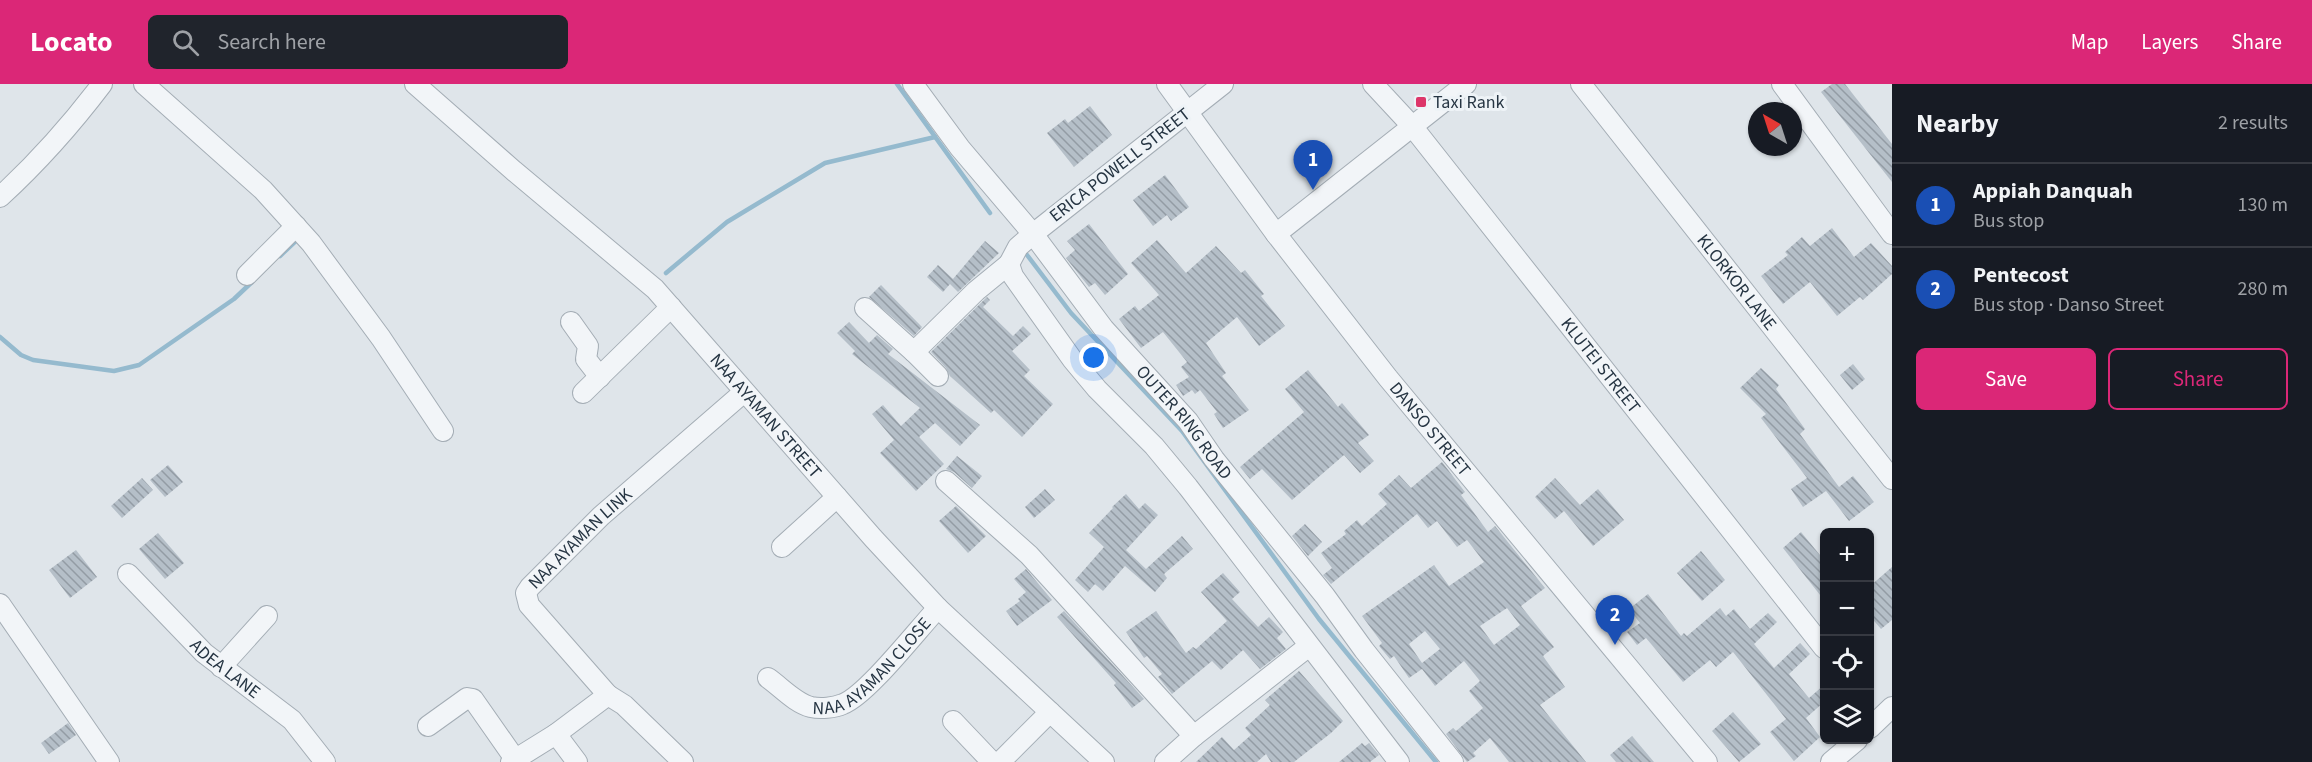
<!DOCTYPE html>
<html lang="en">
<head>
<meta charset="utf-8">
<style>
	:root { --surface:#171b24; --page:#20242c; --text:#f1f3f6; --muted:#9ea1a6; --line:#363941; --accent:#db2777 }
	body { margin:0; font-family:"Source Sans 3",sans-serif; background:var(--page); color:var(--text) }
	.controls { position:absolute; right:18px; bottom:18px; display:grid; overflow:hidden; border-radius:9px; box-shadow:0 2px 4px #0004 }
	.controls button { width:54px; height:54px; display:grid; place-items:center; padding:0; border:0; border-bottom:2px solid var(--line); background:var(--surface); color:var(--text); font:30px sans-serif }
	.compass { position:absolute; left:1748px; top:18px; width:54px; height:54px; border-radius:50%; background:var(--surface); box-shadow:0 2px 4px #0004; rotate:321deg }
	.you { position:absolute; left:1094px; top:274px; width:21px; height:21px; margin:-15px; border:4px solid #fff; border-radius:50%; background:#1a73e8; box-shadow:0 0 0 9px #1a73e833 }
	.badge { display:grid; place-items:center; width:39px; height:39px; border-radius:50%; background:var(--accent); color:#fff; font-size:20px; font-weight:700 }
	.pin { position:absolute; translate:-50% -50px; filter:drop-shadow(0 2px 3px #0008) }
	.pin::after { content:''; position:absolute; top:32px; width:21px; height:18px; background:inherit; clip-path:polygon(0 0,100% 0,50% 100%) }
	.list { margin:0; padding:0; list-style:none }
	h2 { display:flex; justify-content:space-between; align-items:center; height:78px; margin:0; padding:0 24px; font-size:26px }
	h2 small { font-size:20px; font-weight:400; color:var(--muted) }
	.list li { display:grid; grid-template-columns:39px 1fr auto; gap:18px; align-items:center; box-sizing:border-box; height:84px; padding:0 24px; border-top:2px solid var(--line) }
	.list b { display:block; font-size:22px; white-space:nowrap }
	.list p { margin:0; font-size:20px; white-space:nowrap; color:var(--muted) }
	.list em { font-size:20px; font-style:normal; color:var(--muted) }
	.actions { display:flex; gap:12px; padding:18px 24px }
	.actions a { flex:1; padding:14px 0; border:2px solid var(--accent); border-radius:9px; text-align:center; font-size:21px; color:var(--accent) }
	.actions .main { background:var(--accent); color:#fff }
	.icon { flex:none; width:33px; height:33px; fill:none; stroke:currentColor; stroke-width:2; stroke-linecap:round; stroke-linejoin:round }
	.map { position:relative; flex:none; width:1892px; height:678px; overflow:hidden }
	header { display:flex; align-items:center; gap:36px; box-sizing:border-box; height:84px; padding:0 30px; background:var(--accent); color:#fff }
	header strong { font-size:28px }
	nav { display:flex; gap:33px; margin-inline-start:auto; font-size:21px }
	.search { width:420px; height:54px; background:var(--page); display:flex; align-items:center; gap:15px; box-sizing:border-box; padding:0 21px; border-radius:9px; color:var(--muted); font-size:22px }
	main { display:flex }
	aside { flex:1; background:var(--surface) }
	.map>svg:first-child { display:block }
</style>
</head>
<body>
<header>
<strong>Locato</strong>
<div class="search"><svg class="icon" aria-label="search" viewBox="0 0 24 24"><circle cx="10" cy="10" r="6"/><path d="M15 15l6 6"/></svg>Search here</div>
<nav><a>Map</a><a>Layers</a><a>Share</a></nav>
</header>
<main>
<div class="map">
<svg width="1892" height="678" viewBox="0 0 1892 678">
	<defs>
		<pattern id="building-back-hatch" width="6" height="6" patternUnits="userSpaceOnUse" patternTransform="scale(1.5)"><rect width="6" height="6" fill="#b5bfc8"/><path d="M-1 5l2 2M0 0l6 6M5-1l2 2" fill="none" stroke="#939ca4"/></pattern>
	</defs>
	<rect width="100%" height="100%" fill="#dfe5ea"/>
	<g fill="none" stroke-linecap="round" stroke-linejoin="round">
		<g stroke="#95bace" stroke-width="4.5">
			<polyline points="897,0 990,129"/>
			<polyline points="1027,171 1071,229 1182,347 1319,535 1436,678"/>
			<polyline points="280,172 300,153"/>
			<polyline points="666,189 727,138 825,79 935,53"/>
			<polyline points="0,253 21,271 33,276 114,287 139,281 234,215 252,198"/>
		</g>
	</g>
	<g fill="url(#building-back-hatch)" fill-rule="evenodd">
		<polygon points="1832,0 1845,0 1892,60 1892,98 1821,8"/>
		<polygon points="1090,22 1112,51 1074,83 1047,49 1065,35 1068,39"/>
		<polygon points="1165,91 1189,123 1171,137 1167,131 1153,142 1133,116"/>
		<polygon points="1089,140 1128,190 1105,211 1095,199 1089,203 1066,174 1075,166 1067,157"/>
		<polygon points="1832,144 1854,173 1871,159 1892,182 1892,190 1863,216 1860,213 1837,232 1810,198 1783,220 1761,192 1788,171 1785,168 1802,153 1810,162"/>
		<polygon points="1157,156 1186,189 1216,162 1241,189 1245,186 1264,210 1261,212 1285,242 1259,262 1237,233 1206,259 1226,289 1222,292 1249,326 1223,344 1214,330 1217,328 1200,306 1195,310 1192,306 1183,312 1176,301 1189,293 1181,283 1187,278 1163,248 1141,264 1119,235 1135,222 1139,227 1159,211 1131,179"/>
		<polygon points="985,157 999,169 958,208 950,200 943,208 927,193 938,181 953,195"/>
		<polygon points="881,201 922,243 914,252 869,213"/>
		<polygon points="987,213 990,216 983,223 1013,252 1023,242 1031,250 1012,267 1030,286 1024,292 1053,320 1022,353 994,326 991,329 950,292 946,284 931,268"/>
		<polygon points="849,238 869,259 877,251 893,265 888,270 980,341 960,362 935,339 919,353 944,380 916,407 880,369 894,356 872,330 883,321 901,342 920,324 852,270 855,267 837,249"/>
		<polygon points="1853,280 1865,295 1852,306 1840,291"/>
		<polygon points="1761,284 1779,301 1776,305 1805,345 1800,350 1839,403 1853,392 1874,418 1849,437 1826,407 1803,423 1791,405 1807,394 1761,334 1766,330 1740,304"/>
		<polygon points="1308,286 1338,323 1342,319 1369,351 1358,359 1374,377 1360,389 1344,371 1292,416 1262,385 1250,395 1240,383 1304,328 1285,305"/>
		<polygon points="957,372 982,392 972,404 954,388 946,385"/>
		<path d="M1442,378L1465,408L1461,411L1488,448L1495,442L1545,504L1521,522L1554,563L1543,572L1565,603L1540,621L1586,678H1509L1490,654L1473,669L1476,672L1467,678L1446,650L1453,644L1456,647L1483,624L1469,607L1480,597L1464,577L1435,602L1422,585L1409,594L1394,572L1390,575L1379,562L1382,559L1362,532L1434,481L1449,502L1484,478L1467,456L1457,463L1437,437L1428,444L1417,430L1331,500L1323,491L1332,484L1321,469L1346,450L1344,447L1357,436L1362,442L1387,420L1378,410L1399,391L1411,404ZM1507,524L1520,541L1494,561L1480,542ZM1425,547L1440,565L1422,579L1409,560Z"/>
		<polygon points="168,381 183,398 165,413 150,396"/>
		<polygon points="142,394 153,406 122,434 111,422"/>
		<polygon points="1555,394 1580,421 1598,405 1624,436 1593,462 1564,427 1555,435 1535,413"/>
		<polygon points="1045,405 1055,416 1034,434 1025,423"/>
		<polygon points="1126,410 1139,425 1145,419 1158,431 1126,466 1146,485 1182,452 1193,465 1164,490 1167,494 1155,508 1125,482 1103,507 1095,500 1088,508 1075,496 1104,463 1089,449 1113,424 1112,423"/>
		<polygon points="956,422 986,452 968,469 939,437"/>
		<polygon points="1305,440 1322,458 1308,472 1292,452"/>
		<polygon points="1801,448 1824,476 1824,516 1783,464"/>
		<polygon points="158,449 184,479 165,495 139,465"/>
		<polygon points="76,466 97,493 70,514 49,486"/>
		<polygon points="1701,467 1725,496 1702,517 1677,489"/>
		<polygon points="1892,483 1892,536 1881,545 1869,531 1869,503"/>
		<polygon points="1026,485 1052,516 1017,542 1006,527 1020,517 1018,515 1026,508 1014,495"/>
		<polygon points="1223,489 1240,508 1232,515 1258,543 1269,533 1283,548 1277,554 1286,565 1260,585 1243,566 1221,586 1212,577 1172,610 1158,593 1162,590 1147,572 1144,574 1126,548 1156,527 1186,569 1193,563 1196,565 1227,537 1201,508"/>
		<polygon points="1648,510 1681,552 1684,549 1687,552 1720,524 1726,532 1734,525 1750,545 1768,529 1777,538 1754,560 1774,584 1800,559 1810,570 1789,590 1809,614 1824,601 1824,618 1806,634 1820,653 1794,677 1770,648 1786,635 1733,568 1716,583 1710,576 1683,598 1646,554 1637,561 1627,548 1640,539 1629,525"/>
		<polygon points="1064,527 1144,615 1132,624 1114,601 1116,599 1057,533"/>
		<polygon points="1299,587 1343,637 1331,649 1294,678 1271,678 1266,670 1257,678 1196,678 1222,653 1234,666 1251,651 1245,644 1270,621 1265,616"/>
		<polygon points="1733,628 1761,660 1739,678 1712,647"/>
		<polygon points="68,639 76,651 49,670 41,659"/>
		<polygon points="1632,652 1654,678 1616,678 1610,671"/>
		<polygon points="1362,659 1365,662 1369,659 1379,671 1370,678 1339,678"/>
	</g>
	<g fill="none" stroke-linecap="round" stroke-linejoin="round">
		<defs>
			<g id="minor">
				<polyline points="144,0 263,106 311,159 381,254 443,347"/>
				<path id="s1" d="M415,0L514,87L655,205L873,454L938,524L1104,678"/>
				<path id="s2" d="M913,0L960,64L1033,150L1104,245L1188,337L1214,375L1325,512L1364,566L1453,678"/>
				<path id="s3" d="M1167,0L1276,150L1388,294L1707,678"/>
				<polyline points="1223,0 1033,150 1018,163 1009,180 1013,192 1072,275 1097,305 1154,362 1188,403 1399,678"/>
				<path id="s4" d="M1373,0L1412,42L1824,564"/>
				<path id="s5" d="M1581,0L1892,395"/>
				<polyline points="1782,0 1892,150"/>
				<path d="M0,113C38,78 71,41 102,0"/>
				<polyline points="1276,150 1466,0"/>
				<polyline points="247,191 296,142"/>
				<polyline points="865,224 914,268 976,207 1009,180"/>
				<polyline points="571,238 588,262 586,275 600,293"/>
				<polyline points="914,268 938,292"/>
				<polyline points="583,309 671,223"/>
				<polyline points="946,397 1029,471 1194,652"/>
				<polyline points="782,463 837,413"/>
				<path id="s6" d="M128,490L204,569L292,636L325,678"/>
				<polyline points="0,520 109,678"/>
				<polyline points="221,583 267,532"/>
				<path id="s7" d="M768,594C781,603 795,619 811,623C820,625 834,624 843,620C867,611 918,545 938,524"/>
				<polyline points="608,611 624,621 683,678"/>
				<polyline points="953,637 992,678"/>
				<polyline points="428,642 467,614 473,615 515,675"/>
				<polyline points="1870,644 1892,623"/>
				<polyline points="556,650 577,678"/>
				<path id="s8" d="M511,678L556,650L608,611L529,521L526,509L530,503L601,432L744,308"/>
				<polyline points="1000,678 1050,628"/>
				<polyline points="1165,678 1194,652 1309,562"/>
				<polyline points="1831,678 1857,656"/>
			</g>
		</defs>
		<use href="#minor" stroke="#a4adb5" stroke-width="22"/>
		<use href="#minor" stroke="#f2f5f8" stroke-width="20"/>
	</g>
	<rect fill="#dd3569" stroke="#eef3f7" stroke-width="2" x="1415" y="12" width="12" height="12" rx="3"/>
	<g text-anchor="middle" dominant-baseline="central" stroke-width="6" stroke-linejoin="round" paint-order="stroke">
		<g font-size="18" fill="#263543" stroke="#eef3f7" text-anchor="start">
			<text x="1433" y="18">Taxi Rank</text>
		</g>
		<g font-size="18" fill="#263543" stroke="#eef3f7">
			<text transform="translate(1120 81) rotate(-38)">ERICA POWELL STREET</text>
			<text stroke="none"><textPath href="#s5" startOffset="252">KLORKOR LANE</textPath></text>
			<text stroke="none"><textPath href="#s4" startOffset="362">KLUTEI STREET</textPath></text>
			<text stroke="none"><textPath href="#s1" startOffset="484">NAA AYAMAN STREET</textPath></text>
			<text stroke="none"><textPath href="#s2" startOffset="434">OUTER RING ROAD</textPath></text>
			<text stroke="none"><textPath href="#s3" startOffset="434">DANSO STREET</textPath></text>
			<text stroke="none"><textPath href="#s8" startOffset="327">NAA AYAMAN LINK</textPath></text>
			<text stroke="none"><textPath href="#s7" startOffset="129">NAA AYAMAN CLOSE</textPath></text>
			<text stroke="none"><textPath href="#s6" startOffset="136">ADEA LANE</textPath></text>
		</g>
	</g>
</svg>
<div class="controls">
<button>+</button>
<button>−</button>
<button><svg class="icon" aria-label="locate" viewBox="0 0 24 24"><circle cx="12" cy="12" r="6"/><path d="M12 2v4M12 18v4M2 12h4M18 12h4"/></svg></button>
<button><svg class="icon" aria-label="layers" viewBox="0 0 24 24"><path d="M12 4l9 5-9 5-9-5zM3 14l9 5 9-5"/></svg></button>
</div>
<svg class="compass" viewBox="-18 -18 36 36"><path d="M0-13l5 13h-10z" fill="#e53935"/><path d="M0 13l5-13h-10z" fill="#9ea1a6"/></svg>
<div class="you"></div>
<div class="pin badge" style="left:1313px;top:106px;background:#1a4fb4">1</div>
<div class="pin badge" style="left:1615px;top:561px;background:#1a4fb4">2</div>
</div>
<aside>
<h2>Nearby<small>2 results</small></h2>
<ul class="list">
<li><span class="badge" style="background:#1a4fb4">1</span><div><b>Appiah Danquah</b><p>Bus stop</p></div><em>130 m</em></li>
<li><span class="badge" style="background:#1a4fb4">2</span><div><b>Pentecost</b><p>Bus stop · Danso Street</p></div><em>280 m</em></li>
</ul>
<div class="actions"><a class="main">Save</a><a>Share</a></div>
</aside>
</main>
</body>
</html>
